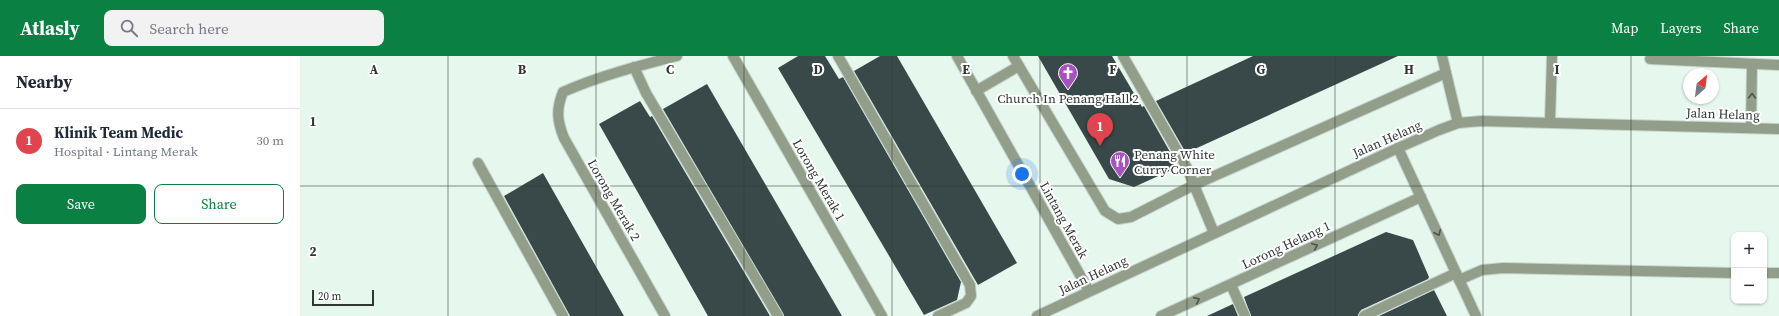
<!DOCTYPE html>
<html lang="en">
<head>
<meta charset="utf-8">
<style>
	:root { --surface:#fff; --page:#f2f2f3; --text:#1f2937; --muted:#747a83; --line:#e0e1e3; --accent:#0b8043 }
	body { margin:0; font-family:"Source Serif 4",serif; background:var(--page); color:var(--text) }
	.controls { position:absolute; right:12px; bottom:12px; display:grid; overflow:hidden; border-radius:8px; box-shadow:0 1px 3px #0004 }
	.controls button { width:36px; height:36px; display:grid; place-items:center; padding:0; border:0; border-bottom:1px solid var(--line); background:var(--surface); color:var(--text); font:20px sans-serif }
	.compass { position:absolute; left:1383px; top:12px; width:36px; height:36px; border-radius:50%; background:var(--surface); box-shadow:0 1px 3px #0004; rotate:28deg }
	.scale { position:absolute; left:12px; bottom:10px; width:62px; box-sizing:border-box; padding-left:4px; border:2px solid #303633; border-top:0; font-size:11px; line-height:14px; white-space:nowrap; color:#303633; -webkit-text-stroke:3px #fff; paint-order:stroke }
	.you { position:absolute; left:722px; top:118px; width:14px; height:14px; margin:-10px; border:3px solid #fff; border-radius:50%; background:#1a73e8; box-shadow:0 0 0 6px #1a73e833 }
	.badge { display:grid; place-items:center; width:26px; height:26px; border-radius:50%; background:var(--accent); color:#fff; font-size:13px; font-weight:700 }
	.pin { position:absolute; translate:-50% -33px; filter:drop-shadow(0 1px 2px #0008) }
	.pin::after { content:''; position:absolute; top:21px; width:14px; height:12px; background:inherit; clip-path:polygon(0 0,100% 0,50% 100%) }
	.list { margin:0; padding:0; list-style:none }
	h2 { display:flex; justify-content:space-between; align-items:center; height:52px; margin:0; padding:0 16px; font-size:17px }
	h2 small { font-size:13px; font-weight:400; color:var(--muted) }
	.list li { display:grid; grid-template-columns:26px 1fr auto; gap:12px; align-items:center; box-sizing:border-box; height:64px; padding:0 16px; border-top:1px solid var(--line) }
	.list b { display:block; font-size:15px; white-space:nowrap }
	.list p { margin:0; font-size:13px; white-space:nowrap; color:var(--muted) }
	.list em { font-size:13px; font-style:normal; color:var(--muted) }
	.actions { display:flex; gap:8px; padding:12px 16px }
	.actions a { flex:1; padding:9px 0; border:1px solid var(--accent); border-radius:8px; text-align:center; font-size:14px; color:var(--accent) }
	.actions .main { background:var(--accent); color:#fff }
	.icon { flex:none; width:22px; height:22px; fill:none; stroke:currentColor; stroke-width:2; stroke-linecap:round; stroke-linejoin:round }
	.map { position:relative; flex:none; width:1479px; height:260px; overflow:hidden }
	header { display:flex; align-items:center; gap:24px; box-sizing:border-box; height:56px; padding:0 20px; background:var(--accent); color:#fff }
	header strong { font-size:19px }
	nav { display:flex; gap:22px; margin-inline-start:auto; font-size:14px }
	.search { width:280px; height:36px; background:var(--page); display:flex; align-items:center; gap:10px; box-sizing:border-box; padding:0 14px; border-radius:8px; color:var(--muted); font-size:15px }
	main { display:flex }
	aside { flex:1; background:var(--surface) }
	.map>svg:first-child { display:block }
</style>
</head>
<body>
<header>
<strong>Atlasly</strong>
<div class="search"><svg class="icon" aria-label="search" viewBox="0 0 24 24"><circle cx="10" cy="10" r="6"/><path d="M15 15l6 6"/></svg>Search here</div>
<nav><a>Map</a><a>Layers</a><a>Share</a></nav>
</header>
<main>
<aside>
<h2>Nearby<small></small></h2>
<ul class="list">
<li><span class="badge" style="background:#e0444e">1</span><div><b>Klinik Team Medic</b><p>Hospital · Lintang Merak</p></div><em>30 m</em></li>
</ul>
<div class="actions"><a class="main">Save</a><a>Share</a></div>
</aside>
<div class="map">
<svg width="1479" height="260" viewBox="0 0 1479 260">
	<rect width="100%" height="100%" fill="#e6f7ee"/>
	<g fill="#394949">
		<polygon points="498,0 525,0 539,23 543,21 661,226 657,244 624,259 478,12"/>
		<polygon points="580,0 597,0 717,207 678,229 554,15"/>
		<polygon points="738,0 812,0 842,51 844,50 874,103 872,104 876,112 834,131 809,123"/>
		<polygon points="953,0 1098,0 886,97 856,45"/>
		<polygon points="407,28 542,260 484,260 363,53"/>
		<polygon points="340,45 350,61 352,60 470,260 408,260 299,68"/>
		<polygon points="243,117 324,260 270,260 269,258 204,140"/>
		<polygon points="1086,176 1113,184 1129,221 1128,223 1061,254 1058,260 951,260 944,241"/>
		<polygon points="1134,234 1147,260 1079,260"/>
		<polygon points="933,248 938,260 907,260"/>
	</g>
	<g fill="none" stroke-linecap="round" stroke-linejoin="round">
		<defs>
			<g id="minor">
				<polyline points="433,0 582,260"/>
				<polyline points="538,0 670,229 671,240 666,247 638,260"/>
				<polyline points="657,0 789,235"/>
				<polyline points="713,0 805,155 818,163 831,161 894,129 1146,17 1158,67"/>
				<polyline points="823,0 887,112 914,177"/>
				<polyline points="1142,0 1146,17"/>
				<polyline points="1350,3 1479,9"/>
				<polyline points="334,11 346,37 478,260"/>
				<polyline points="676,35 719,10"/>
				<polyline points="1250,66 1252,0"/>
				<polyline points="1451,72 1452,8"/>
				<polyline points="1098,92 1176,260"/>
				<polyline points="178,107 263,260"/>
				<polyline points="1464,217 1479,217"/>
				<polyline points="1159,224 1182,214 1203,212 1434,217"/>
				<polyline points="931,229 945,260"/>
				<path d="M365,260L264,82C257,65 256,53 263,36C299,20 338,10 377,0"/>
				<polyline points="737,260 1098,92 1139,74 1158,67 1181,65 1479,73"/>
				<polyline points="861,260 1121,141"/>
				<polyline points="1064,260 1156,217"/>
			</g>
		</defs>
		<use href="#minor" stroke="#c5d4cc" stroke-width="12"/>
		<use href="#minor" stroke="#929d8a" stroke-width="10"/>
	</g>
	<defs><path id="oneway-chevron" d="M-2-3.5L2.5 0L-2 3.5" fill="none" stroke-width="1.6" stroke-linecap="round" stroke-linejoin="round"/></defs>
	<g stroke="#4d554d">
		<use href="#oneway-chevron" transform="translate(1452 40) rotate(-89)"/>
		<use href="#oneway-chevron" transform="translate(1138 177) rotate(65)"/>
		<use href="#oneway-chevron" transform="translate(1015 190) rotate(-25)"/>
		<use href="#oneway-chevron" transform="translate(897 244) rotate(-24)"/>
	</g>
	<path fill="none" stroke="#303633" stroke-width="1" stroke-opacity="0.55" d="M148,0V260M296,0V260M444,0V260M592,0V260M740,0V260M887,0V260M1035,0V260M1183,0V260M1331,0V260M0,130H1479"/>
	<defs>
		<symbol id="church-pin" viewBox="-11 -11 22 30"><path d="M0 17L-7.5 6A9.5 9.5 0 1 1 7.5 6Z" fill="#a752c0" stroke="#fff"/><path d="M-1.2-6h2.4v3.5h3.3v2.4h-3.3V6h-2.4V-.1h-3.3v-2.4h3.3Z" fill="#fff"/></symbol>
		<symbol id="restaurant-pin" viewBox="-11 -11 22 30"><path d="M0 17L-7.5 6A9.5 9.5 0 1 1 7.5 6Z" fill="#a752c0" stroke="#fff"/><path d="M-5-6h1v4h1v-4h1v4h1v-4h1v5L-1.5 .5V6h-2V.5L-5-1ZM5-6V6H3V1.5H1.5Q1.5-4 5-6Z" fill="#fff"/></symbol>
	</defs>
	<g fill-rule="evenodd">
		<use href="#church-pin" x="757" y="6" width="22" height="30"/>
		<use href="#restaurant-pin" x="809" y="94" width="22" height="30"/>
	</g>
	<g text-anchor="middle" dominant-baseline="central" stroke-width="4" stroke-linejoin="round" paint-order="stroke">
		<g font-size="13" fill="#303633" stroke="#fff">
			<text x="768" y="42">Church In Penang Hall 2</text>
			<text x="834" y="98" text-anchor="start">Penang White<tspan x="834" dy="15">Curry Corner</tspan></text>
		</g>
		<g font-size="13" fill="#303633" stroke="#fff">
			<text transform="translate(1423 58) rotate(2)">Jalan Helang</text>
			<text transform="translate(1087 83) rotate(-24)">Jalan Helang</text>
			<text transform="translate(519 124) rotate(60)">Lorong Merak 1</text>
			<text transform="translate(314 144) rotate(60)">Lorong Merak 2</text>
			<text transform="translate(764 164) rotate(61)">Lintang Merak</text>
			<text transform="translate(986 189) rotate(-25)">Lorong Helang 1</text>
			<text transform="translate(793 219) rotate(-25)">Jalan Helang</text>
		</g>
	</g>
	<g font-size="13" text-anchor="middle" font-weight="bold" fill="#303633" stroke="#fff" stroke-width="4" stroke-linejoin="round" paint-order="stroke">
		<text x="74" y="18">A</text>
		<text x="222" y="18">B</text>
		<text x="370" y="18">C</text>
		<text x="518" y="18">D</text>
		<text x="666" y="18">E</text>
		<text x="813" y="18">F</text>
		<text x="961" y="18">G</text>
		<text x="1109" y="18">H</text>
		<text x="1257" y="18">I</text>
		<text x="13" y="70">1</text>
		<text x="13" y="200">2</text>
	</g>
</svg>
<div class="controls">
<button>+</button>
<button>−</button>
</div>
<svg class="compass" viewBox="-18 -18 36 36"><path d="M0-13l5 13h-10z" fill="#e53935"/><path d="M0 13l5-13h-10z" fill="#747a83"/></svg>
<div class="scale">20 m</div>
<div class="you"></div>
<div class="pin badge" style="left:800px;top:90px;background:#e0444e">1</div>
</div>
</main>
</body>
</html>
